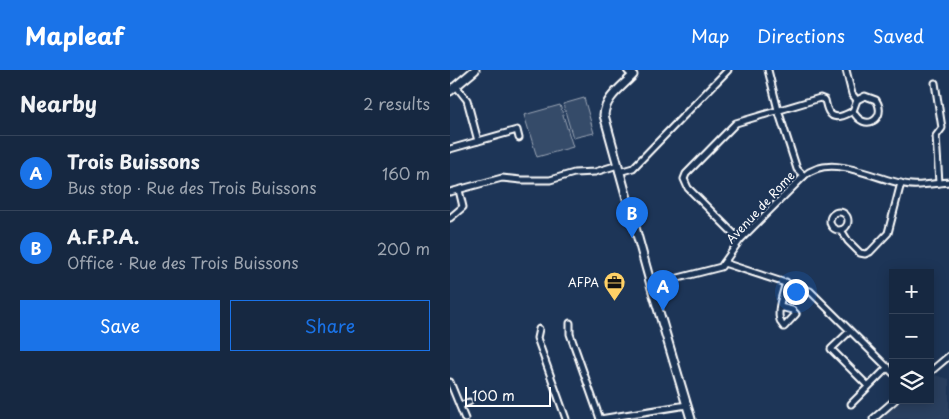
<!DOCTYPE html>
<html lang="en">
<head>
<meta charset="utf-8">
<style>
	:root { --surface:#162841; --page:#23344c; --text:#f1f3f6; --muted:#9ea6b1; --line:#35445a; --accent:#1a73e8 }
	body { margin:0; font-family:"Playpen Sans",sans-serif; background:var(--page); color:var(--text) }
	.controls { position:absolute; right:15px; bottom:15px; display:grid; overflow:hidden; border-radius:0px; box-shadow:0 2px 12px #0003 }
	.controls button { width:45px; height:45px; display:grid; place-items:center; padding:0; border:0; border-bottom:1px solid var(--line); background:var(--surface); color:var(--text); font:25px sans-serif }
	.scale { position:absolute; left:15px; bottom:12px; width:86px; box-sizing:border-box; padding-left:5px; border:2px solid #fff; border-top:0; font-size:14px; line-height:18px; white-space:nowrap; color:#fff; -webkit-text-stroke:4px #1d3557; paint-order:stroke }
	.you { position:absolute; left:345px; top:221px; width:18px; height:18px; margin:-12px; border:4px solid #fff; border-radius:50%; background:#1a73e8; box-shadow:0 0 0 8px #1a73e833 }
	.badge { display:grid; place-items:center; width:32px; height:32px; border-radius:50%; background:var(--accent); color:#fff; font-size:16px; font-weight:700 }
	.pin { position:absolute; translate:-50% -41px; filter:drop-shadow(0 1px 2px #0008) }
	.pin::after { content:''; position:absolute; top:26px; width:18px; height:15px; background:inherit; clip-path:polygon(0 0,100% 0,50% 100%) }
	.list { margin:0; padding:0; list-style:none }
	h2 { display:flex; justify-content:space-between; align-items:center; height:65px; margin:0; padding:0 20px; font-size:21px }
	h2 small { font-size:16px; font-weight:400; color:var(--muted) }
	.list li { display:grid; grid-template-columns:32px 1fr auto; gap:15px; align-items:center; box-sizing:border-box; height:75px; padding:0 20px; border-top:1px solid var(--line) }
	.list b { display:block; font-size:19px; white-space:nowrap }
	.list p { margin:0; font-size:16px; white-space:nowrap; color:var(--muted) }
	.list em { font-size:16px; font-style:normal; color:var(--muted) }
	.actions { display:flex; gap:10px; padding:15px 20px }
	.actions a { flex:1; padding:11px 0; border:1px solid var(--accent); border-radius:0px; text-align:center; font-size:18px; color:var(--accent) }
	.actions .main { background:var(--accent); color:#fff }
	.icon { flex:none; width:28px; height:28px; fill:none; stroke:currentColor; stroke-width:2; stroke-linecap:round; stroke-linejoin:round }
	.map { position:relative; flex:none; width:499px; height:349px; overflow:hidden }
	header { display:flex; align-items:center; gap:30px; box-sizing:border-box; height:70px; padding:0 25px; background:var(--accent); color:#fff }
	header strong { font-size:24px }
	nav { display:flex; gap:28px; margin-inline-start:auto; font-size:18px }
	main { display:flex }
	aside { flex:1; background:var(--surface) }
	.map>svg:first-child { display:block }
</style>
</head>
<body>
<header>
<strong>Mapleaf</strong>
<nav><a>Map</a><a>Directions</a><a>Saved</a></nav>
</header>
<main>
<aside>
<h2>Nearby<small>2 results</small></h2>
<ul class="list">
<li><span class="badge">A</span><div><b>Trois Buissons</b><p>Bus stop · Rue des Trois Buissons</p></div><em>160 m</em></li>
<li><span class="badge">B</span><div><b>A.F.P.A.</b><p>Office · Rue des Trois Buissons</p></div><em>200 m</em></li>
</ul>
<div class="actions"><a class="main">Save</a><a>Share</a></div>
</aside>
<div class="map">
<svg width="499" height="349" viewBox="0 0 499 349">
	<rect width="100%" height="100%" fill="#1d3557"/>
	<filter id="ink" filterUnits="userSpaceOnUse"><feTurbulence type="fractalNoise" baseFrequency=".02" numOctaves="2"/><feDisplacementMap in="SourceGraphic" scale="10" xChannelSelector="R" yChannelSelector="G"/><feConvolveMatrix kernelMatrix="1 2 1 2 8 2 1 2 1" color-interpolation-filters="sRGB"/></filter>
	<g filter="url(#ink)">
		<polygon fill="#2a4161" points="480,304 499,309 499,349 416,349 443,328 443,330 480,330"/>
		<g fill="#364b69" stroke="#9aa5b4">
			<polygon points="134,28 144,63 123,68 113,34"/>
			<polygon points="110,35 123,77 87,87 74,45"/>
		</g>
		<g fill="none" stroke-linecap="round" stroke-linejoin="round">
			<defs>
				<g id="street">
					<polyline points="318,0 328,40 347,99 354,106"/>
					<polyline points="485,13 492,58 486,66 489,113"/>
					<polyline points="6,16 17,30 28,71"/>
					<path d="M403,41C414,63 438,49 426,30L415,26L407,30"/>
					<polyline points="0,79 67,60 69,68"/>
					<polyline points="169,102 183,98 278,0"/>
					<polyline points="0,122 52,108 71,110 100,110 124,103 145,102 168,95"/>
					<circle cx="389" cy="151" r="9"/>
					<polyline points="0,148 13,137 9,120"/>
					<polyline points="391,160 398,171 410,183 415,184 420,182 438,163 451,113"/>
					<path d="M290,170L238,118L234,109L236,104L286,53L370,28L375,30C376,34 377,40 379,42C384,51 396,45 403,41L407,30L402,24L396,0"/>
					<polyline points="274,193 360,221 443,303"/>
					<path d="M201,215L271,197L290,170L354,106C382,81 428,112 461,115C473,116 487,113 499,112"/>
					<path d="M330,237L342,240L346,244L334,257C323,246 333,225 336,212"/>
					<polyline points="120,253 120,264 150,349"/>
					<polyline points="89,259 87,268 116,349"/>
					<polyline points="400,261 381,279 418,316"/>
					<polyline points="480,302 499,286"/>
					<polyline points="0,312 15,349"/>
					<polyline points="401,334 438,297"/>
					<polyline points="10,336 19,332"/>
					<polyline points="150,349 237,335"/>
					<polyline points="423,349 445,330"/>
				</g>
				<g id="secondary">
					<path d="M178,0L183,5C172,17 155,28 154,45L201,215L241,349"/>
					<polyline points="0,21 25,0"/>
				</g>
			</defs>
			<use href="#street" stroke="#fff" stroke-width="9"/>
			<use href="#secondary" stroke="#fff" stroke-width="11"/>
			<use href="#street" stroke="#1d3557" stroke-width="5"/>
			<use href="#secondary" stroke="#1d3557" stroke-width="7"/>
		</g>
	</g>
	<defs>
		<symbol id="office-pin" viewBox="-11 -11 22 30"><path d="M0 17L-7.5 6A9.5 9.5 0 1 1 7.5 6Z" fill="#ffd166" stroke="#1d3557"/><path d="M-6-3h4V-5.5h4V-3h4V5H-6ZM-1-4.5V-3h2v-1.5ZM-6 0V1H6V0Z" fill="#111"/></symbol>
	</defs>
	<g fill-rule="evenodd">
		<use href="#office-pin" x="152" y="200" width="25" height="34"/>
	</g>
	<g text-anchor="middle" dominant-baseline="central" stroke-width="4" stroke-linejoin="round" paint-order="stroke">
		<g font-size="12" fill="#fff" stroke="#1d3557">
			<text transform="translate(310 137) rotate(-47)">Avenue de Rome</text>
		</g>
		<g font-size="12" fill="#fff" stroke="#1d3557" text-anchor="end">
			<text x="149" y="212">AFPA</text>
		</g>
	</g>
</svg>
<div class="controls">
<button>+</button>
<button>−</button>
<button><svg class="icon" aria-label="layers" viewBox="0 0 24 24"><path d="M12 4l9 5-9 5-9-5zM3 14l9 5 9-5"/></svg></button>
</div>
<div class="scale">100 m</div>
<div class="you"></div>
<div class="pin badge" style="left:213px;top:241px">A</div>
<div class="pin badge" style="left:182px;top:168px">B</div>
</div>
</main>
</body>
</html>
